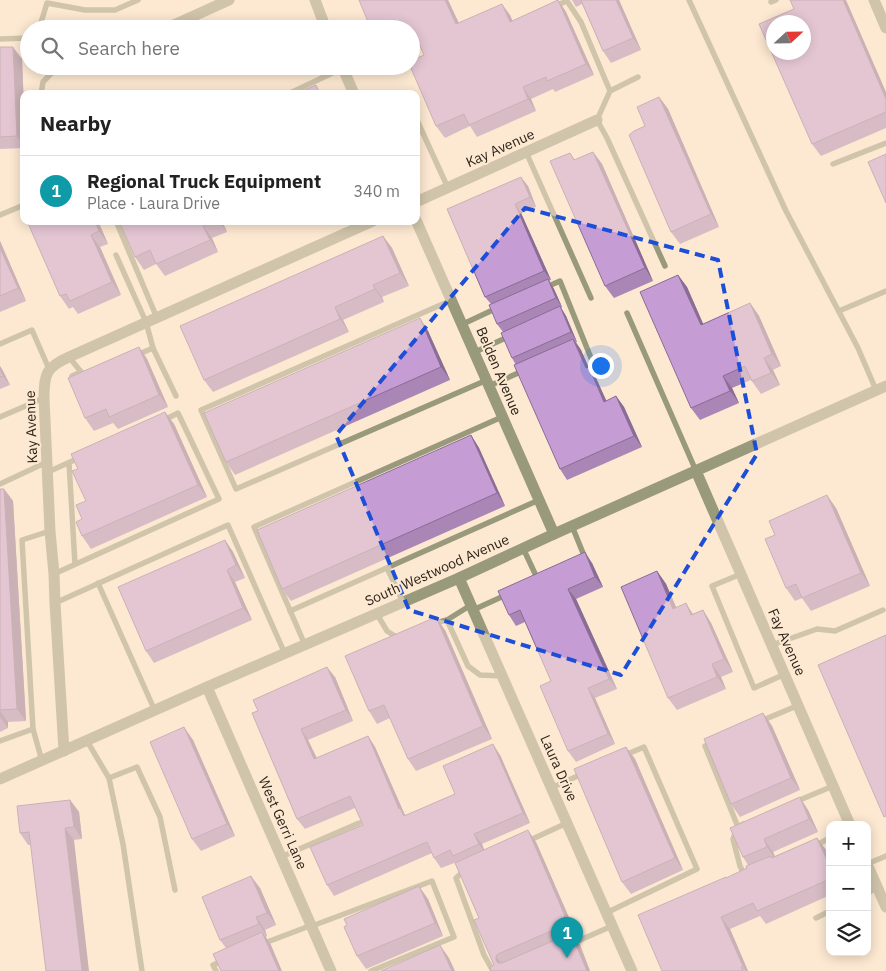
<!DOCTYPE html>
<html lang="en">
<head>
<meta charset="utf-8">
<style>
	:root { --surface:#fff; --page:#f6f6f6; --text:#222; --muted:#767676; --line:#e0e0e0; --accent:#ea580c }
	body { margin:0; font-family:"IBM Plex Sans",sans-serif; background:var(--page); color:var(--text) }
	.controls { position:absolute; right:15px; bottom:15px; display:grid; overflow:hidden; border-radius:10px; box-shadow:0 2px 12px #0003 }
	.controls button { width:45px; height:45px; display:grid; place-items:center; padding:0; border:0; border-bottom:1px solid var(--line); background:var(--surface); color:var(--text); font:25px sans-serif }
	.compass { position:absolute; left:766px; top:15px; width:45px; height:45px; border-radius:50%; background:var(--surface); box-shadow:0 2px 12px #0003; rotate:68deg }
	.you { position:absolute; left:600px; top:365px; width:18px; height:18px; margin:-12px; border:4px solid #fff; border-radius:50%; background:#1a73e8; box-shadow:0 0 0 8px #1a73e833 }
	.badge { display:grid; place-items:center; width:32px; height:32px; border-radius:50%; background:var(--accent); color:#fff; font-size:16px; font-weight:700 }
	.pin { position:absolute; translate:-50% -41px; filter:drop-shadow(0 1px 2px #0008) }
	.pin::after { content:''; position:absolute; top:26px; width:18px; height:15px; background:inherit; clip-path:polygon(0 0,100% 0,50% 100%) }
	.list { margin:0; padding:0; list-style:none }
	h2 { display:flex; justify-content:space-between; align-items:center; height:65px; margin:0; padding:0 20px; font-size:21px }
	h2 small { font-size:16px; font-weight:400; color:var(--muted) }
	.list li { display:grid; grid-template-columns:32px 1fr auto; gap:15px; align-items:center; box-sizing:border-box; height:70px; padding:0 20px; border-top:1px solid var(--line) }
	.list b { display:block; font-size:19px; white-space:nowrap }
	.list p { margin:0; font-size:16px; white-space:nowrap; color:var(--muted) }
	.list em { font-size:16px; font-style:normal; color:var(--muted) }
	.icon { flex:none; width:28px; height:28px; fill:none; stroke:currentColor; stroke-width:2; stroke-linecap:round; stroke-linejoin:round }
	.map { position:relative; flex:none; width:886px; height:971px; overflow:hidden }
	.search { position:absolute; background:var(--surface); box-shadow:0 2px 12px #0003; left:20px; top:20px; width:400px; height:55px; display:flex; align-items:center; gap:12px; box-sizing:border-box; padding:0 18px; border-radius:28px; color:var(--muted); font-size:19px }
	.panel { position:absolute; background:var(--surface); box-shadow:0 2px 12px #0003; left:20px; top:90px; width:400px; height:135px; border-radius:10px }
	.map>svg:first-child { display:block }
</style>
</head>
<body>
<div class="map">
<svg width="886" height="971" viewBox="0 0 886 971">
	<rect width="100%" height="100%" fill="#fde9d2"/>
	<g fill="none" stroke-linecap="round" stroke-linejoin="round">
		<g stroke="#99997c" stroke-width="5.5">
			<polyline points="689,0 786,211 858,348 876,390"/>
			<polyline points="771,2 776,0"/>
			<polyline points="555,6 567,1 581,22 610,91"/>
			<polyline points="39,29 47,3 85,10 115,10 138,0"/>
			<polyline points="0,39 29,38"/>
			<polyline points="638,77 610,91 597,120 607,138 665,266"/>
			<polyline points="41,94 43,82 58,66"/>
			<polyline points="288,94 343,68"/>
			<polyline points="402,94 405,93 406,94"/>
			<polyline points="416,118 448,188"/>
			<polyline points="526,152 591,298"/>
			<polyline points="833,164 886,143"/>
			<polyline points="0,215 24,205"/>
			<polyline points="116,221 157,318"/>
			<polyline points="116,255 146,322 153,348 176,396"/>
			<polyline points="544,288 560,281 595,368"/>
			<polyline points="452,300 201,410 236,489 487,380"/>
			<polyline points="839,311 886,291"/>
			<polyline points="627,313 696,471"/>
			<polyline points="463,324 497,308"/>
			<polyline points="0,344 32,330 49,369"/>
			<polyline points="475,352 510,336"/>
			<polyline points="137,355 153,348"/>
			<polyline points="69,357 86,378"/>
			<polyline points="72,376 81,372"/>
			<polyline points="489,386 525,370"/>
			<polyline points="0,417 44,398"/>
			<polyline points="69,463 75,564"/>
			<polyline points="48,472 81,457"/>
			<polyline points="0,484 47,462"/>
			<polyline points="572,526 585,558"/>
			<polyline points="523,548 538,580"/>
			<polyline points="387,568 403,602"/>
			<polyline points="54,574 219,499 178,413 162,421"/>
			<polyline points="741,574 712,586 754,688 785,674"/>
			<polyline points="98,583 155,711"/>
			<polyline points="55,603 228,525 285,654"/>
			<polyline points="473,610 508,594"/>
			<polyline points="290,611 539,500"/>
			<polyline points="377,614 387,631 398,638 400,637"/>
			<polyline points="447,620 468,666 480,675 502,676"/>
			<polyline points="432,624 447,620 471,605"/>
			<polyline points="305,645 254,527 502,417"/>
			<polyline points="772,645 817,629 835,631 883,610"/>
			<polyline points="761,721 799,705"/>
			<polyline points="33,729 42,761"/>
			<polyline points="0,741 33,729 22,540 50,531"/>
			<polyline points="87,741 109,778 137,767 160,817 175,890"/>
			<polyline points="712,743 705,746 738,827 743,824"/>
			<polyline points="109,778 123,844 142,971"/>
			<polyline points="551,788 582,774"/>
			<polyline points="795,802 833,786"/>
			<polyline points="736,831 733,839 740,866 745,876"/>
			<polyline points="528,841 567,823"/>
			<polyline points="814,846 830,838"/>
			<polyline points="281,857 359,823"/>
			<polyline points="867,864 886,856"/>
			<polyline points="465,870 456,878 484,955 493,971"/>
			<polyline points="867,893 877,888"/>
			<polyline points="606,913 697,869 644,747 625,755"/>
			<polyline points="816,918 830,911"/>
			<polyline points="312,926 432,881 454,937 371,971"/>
			<polyline points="262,944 312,925"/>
			<polyline points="571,944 612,926"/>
			<polyline points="216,971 213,965 224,960"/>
		</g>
		<g stroke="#99997c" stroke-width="11">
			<polyline points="315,0 326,29"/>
			<polyline points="874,0 886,28"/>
			<polyline points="165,29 229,0"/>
			<polyline points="342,66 354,94"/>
			<polyline points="416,202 597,120"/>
			<polyline points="416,220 554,534"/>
			<polyline points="696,471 850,825"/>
			<polyline points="459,578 632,971"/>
			<polyline points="207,687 331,971"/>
			<path d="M64,751L55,603L54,574L50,531L44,398C44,374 46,367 69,357L373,221"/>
			<polyline points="0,779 207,687 459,578 554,534 886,386"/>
			<polyline points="867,864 886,907"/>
		</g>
	</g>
	<g fill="#a986b6">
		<polygon points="359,0 448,0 459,23 510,15 512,21 558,0 566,12 594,75 555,92 553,89 531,99 536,111 477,137 470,126 445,138 436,126 424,55 418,42 411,46 411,29"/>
		<polygon points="572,0 619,0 641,50 611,63 603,51 582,4 576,7"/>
		<polygon points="0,47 22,59 24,109 24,148 0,149"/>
		<polygon points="886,92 886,128 821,156 812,144"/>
		<polygon points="659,97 668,109 719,227 680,244 671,232 645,126"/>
		<polygon points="593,152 602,164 653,281 614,298 605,286 570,153 575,160"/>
		<polygon points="528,186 536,207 521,213 551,280 549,281 554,289 562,307 561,308 566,316 577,342 576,342 581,350 588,367 596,378 606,401 616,396 624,407 642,447 567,480 560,469 516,365 512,358 503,332 497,324 491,304 485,297 447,209"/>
		<polygon points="27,221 98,221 108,244 100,247 121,295 78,314 73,307 69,309 60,296"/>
		<polygon points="119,221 222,221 227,232 212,238 218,252 165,276 156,264 144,270 135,257"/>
		<polygon points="277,221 287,221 279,225"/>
		<polygon points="383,236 392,248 409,286 382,297 384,302 343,320 349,332 213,392 204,380"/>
		<polygon points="0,241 26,301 0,312"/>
		<polygon points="678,275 687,287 703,324 750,303 759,316 781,366 773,370 780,385 761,394 751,380 732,388 739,403 700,420 691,408"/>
		<polygon points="420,318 428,331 450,380 235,475 226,462"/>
		<polygon points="139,347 147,359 168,407 118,429 113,423 94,431 85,418"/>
		<polygon points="0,366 3,371 10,385 0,389"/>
		<polygon points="165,412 174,424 207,497 91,549 82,536 82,519 86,501 78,469"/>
		<polygon points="471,435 479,448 505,506 291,601 282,589"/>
		<polygon points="0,489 4,489 13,501 26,721 8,722 8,728 0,732"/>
		<polygon points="836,508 870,586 811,611 802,598 795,601 786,588"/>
		<polygon points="225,540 233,552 245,578 235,582 252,620 154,663 146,651"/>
		<polygon points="592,563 603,587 576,599 617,689 595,698 615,744 576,762 568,751 551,681 525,622 516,626 509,615"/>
		<polygon points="657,571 666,584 676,607 693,614 703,610 711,623 733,672 721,677 726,689 677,710 668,698"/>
		<polygon points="445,630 492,739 416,771 408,759 390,718 377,724 369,711"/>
		<polygon points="335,677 353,721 308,740 317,758 368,736 375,747 404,813 405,816 455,794 500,755 530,823 482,844 484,850 536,842 574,929 573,929 576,937 574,937 580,945 590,971 491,971 494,965 479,918 457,862 441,868 434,858 432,853 334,896 327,885 363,825 355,808 305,829 297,819 252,713"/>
		<polygon points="763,713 772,726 800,790 740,817 731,804"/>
		<polygon points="193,740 235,836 201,851 192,839"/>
		<polygon points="626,747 635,759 683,870 631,894 622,882"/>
		<polygon points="70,800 79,812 82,839 28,845 20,833"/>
		<polygon points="808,810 818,832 773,852 775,856 817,838 826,850 830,859 830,895 766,924 760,916 730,929 748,971 662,971 747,868 748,865 743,857 730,828"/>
		<polygon points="260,888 276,925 265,930 267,936 266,937 271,945 226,948 220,940"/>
		<polygon points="428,899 443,936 366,969 357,956"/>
	</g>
	<g fill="#8a6d94">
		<polygon points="445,0 448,0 464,35 456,24"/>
		<polygon points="558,0 566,12 594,75 586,64"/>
		<polygon points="616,0 619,0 641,50 633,38"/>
		<polygon points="843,0 846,0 886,92 886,99"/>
		<polygon points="502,4 510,15 518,33 510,22"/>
		<polygon points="13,47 22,59 24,109 24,146 17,136"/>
		<polygon points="523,87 531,99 536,111 528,99"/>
		<polygon points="659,97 668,109 719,227 711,214"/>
		<polygon points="593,152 602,164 653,281 645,268"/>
		<polygon points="521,177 528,186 536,207 530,197"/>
		<polygon points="515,204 521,213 551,280 544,271"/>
		<polygon points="95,221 98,221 108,244 99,231"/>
		<polygon points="219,221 222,221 227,232"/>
		<polygon points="203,226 212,238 218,252 210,240"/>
		<polygon points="91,235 100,247 121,295 112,282"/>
		<polygon points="383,236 392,248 409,286 400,273"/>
		<polygon points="0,241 26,301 18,288 0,248"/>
		<polygon points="678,275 687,287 709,337 701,325"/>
		<polygon points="548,279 554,289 562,307 556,298"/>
		<polygon points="373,285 382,297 384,302 375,289"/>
		<polygon points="750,303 759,316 781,366 772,354"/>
		<polygon points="560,306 566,316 577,342 571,332"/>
		<polygon points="335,307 343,320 349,332 340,319"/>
		<polygon points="420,318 428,331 450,380 441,367"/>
		<polygon points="573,339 581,350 594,379 586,368"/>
		<polygon points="139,347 147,359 168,407 159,395"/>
		<polygon points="764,358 773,370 780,385 771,373"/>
		<polygon points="0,366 3,371 10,385 3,376 0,369"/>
		<polygon points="589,367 596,378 612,413 604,402"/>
		<polygon points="723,376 732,388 739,403 730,391"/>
		<polygon points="616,396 624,407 642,447 634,436"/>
		<polygon points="165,412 174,424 207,497 198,485"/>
		<polygon points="471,435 479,448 505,506 497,493"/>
		<polygon points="4,489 13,501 26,721 17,709"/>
		<polygon points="827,495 836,508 870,586 861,573"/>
		<polygon points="225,540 233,552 245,578 236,565"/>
		<polygon points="585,552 592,563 603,587 595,577"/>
		<polygon points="227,570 235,582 252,620 243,608"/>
		<polygon points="657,571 666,584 682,621 673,609"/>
		<polygon points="568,589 576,599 617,689 609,679"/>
		<polygon points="686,603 694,616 691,615"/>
		<polygon points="703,610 711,623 733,672 724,659"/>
		<polygon points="436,617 445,630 492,739 483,726"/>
		<polygon points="712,664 721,677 726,689 717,677"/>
		<polygon points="327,667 335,677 353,721 346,710"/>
		<polygon points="588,688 595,698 615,744 608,734"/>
		<polygon points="0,711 8,722 8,728 0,717"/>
		<polygon points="763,713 772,726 800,790 791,778"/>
		<polygon points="184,727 193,740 235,836 227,824"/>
		<polygon points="301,729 308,740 322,770 314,759"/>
		<polygon points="368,736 375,747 404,813 408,819 411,827 399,809"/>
		<polygon points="493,744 500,755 530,823 523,813"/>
		<polygon points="626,747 635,759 683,870 675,858"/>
		<polygon points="800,797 808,810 818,832 809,819"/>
		<polygon points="70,800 79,812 82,839 74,827"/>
		<polygon points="65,828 74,840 89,971 82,971"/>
		<polygon points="528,830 536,842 574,929 565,916"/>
		<polygon points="474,834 482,844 486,855 479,844"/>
		<polygon points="817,838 826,850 830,859 830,867"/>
		<polygon points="764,839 773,852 776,860 767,847"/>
		<polygon points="251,876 260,888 276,925 267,913"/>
		<polygon points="419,886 428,899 443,936 435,923"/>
		<polygon points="256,917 265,930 267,936 259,924"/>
		<polygon points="564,917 573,929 576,937 567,924"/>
		<polygon points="721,917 730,929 748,971 746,971 743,966"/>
		<polygon points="262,932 271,945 282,971 279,971"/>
		<polygon points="571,933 580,945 590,971 587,971"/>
		<polygon points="440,945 449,958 455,971 452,971"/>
		<polygon points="496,956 505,969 505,971 496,960"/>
	</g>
	<g fill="#c59cd4" stroke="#8a6d94" fill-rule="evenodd">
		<polygon points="359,0 445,0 456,24 502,4 510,22 558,0 586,64 547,81 546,77 523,87 528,99 469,125 464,114 436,126 410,66 411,66 411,61 424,55 413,30 411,30 411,29 371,29"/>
		<polygon points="581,0 616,0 633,38 603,51"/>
		<path d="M790,0H843L886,99V112L812,144L759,24L794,9ZM774,22H804V52H774Z"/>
		<polygon points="0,47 13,47 17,136 0,137"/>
		<polygon points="316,85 320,94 296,94"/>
		<polygon points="659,97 711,214 671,232 629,135 634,131 645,126 637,107"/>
		<polygon points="593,152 645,268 605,286 550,161 570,153 574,160"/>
		<polygon points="886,154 886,203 868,162"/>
		<polygon points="521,177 530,197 515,204 544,271 485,297 447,209"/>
		<polygon points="27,221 95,221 99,231 91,235 112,282 70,301 66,294 60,296"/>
		<polygon points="119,221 213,221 203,226 210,240 156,264 150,250 135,257"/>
		<polygon points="383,236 400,273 373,285 375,289 335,307 340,319 204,380 180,326"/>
		<polygon points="0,248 18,288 0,296"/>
		<polygon points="678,275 701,325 750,303 772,354 764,358 771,373 752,381 745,366 723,376 730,391 691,408 640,292"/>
		<polygon points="548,279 556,298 497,324 489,305"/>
		<polygon points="560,306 571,332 512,358 501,333"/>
		<polygon points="420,318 441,367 226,462 204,413"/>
		<polygon points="573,339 586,368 589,367 604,402 616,396 634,436 560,469 514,365"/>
		<polygon points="139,347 159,395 109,417 106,409 85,418 68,378"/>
		<polygon points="0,369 3,376 0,377"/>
		<polygon points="165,412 198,485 82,536 76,522 82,519 76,505 86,501 72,471 78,469 71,454"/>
		<polygon points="471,435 497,493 282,589 257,530"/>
		<polygon points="0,489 4,489 17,709 0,710"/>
		<polygon points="827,495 861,573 802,598 796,584 786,588 765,539 775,535 769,521"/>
		<polygon points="225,540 236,565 227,570 243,608 146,651 118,587"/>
		<polygon points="585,552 595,577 568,589 609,679 588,688 608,734 568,751 540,686 551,681 520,610 509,615 498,591"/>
		<polygon points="657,571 673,609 686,603 691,615 703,610 724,659 712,664 717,677 668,698 621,587"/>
		<polygon points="436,617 483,726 408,759 384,705 369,711 345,656"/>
		<polygon points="886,635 886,816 884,817 818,665"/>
		<polygon points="327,667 346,710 301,729 314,759 368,736 399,809 400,808 404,816 455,794 443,766 493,744 523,813 474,834 479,844 453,856 450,850 434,858 427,842 327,885 310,847 363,825 350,796 297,819 252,713 258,711 253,700"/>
		<polygon points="763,713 791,778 731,804 704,739"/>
		<polygon points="184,727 227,824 192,839 150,742"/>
		<polygon points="626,747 675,858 622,882 574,769"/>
		<polygon points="800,797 809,819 764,839 767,847 743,857 730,828"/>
		<polygon points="70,800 74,827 65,828 82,971 46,971 29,832 20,833 17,806"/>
		<polygon points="528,830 565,916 564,917 567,924 498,954 496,956 496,960 498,963 502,963 571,933 587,971 491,971 490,967 494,965 474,920 479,918 455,863"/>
		<polygon points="817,838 830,867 830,879 757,911 753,903 721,917 743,966 741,967 743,971 662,971 638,915 726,877 726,878 747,868 746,866 771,856 772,858"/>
		<polygon points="251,876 267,913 256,917 259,924 220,940 202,897"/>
		<polygon points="419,886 435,923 357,956 344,927 347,925 344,919"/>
		<polygon points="262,932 279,971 221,971 213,954"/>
		<polygon points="440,945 452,971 381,971"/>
	</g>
	<path d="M0 0H886V971H0ZM525,208L718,260L757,454L621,675L409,610L336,435Z" fill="#fde9d2" fill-opacity=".55" fill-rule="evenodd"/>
	<path fill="none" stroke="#1d4ed8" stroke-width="4" stroke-dasharray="10 6" stroke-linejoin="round" d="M525,208L718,260L757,454L621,675L409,610L336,435Z"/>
	<g text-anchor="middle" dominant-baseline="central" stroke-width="4" stroke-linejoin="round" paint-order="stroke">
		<g font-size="14" fill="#2c2319" stroke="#fde9d2">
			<text transform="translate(500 148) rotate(-24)">Kay Avenue</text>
			<text transform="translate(499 371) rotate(67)">Belden Avenue</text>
			<text transform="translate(31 427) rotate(-92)">Kay Avenue</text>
			<text transform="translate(437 570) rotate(-24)">South Westwood Avenue</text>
			<text transform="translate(787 642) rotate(66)">Fay Avenue</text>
			<text transform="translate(559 768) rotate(66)">Laura Drive</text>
			<text transform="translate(283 823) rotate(66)">West Gerri Lane</text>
		</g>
	</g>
</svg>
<div class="controls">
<button>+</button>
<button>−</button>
<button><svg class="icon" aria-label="layers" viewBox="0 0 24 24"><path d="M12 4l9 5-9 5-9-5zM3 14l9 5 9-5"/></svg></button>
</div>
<svg class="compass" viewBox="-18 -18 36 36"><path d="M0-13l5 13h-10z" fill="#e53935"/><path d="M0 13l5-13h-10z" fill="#767676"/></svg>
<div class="you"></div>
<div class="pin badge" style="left:567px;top:958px;background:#0f9aa8">1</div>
<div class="search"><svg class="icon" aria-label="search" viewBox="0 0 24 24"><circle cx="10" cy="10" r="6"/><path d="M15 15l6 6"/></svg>Search here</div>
<section class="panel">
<h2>Nearby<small></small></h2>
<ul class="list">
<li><span class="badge" style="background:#0f9aa8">1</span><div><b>Regional Truck Equipment</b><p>Place · Laura Drive</p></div><em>340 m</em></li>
</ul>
</section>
</div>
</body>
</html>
